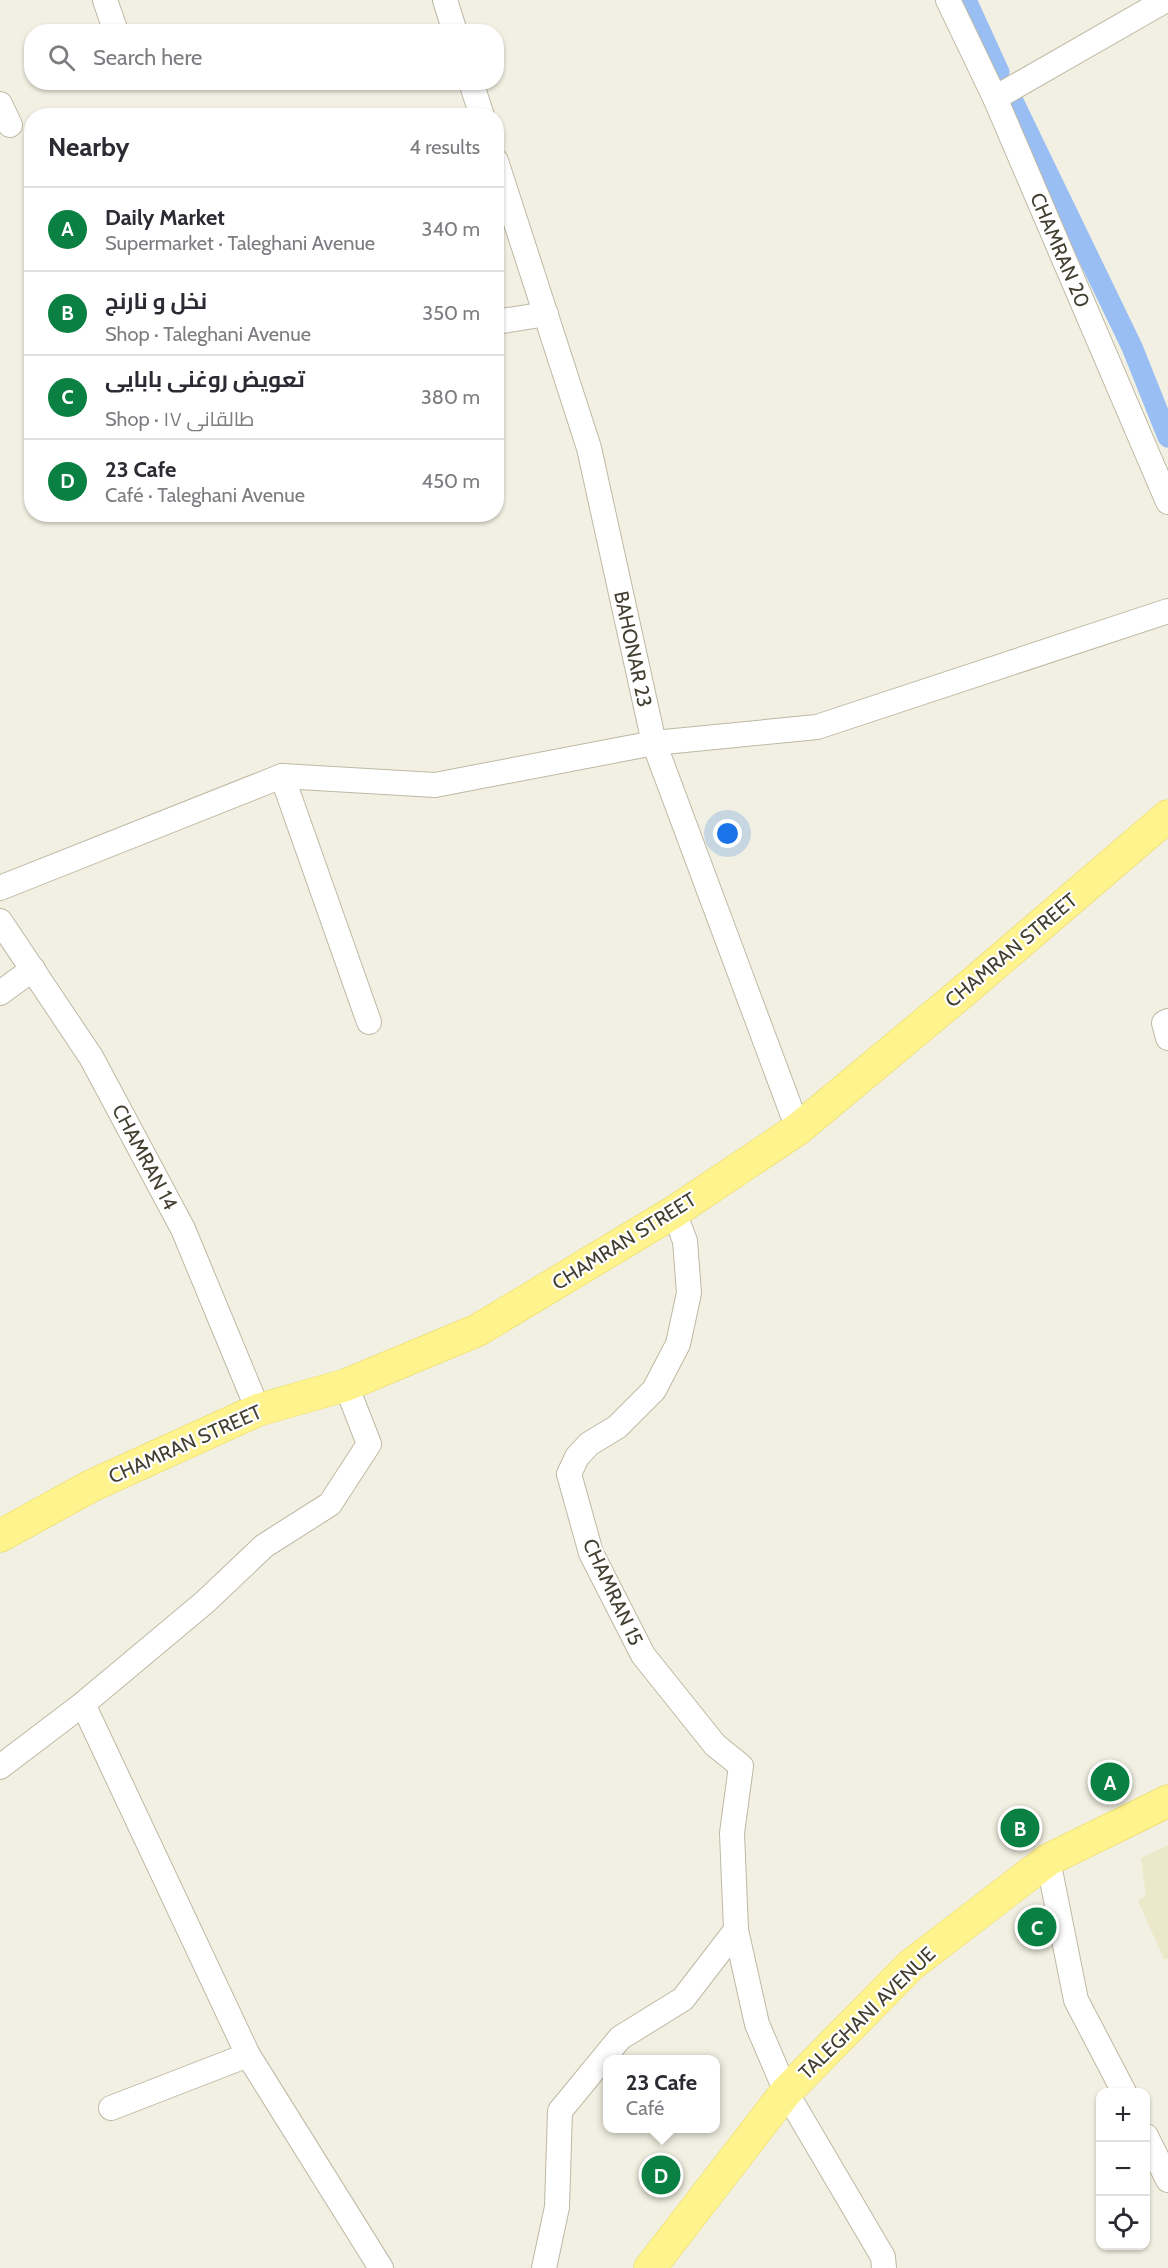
<!DOCTYPE html>
<html lang="en">
<head>
<meta charset="utf-8">
<style>
	:root { --surface:#fff; --page:#f2f2f3; --text:#2b2b33; --muted:#7c7c81; --line:#e1e1e2; --accent:#0b8043 }
	body { margin:0; font-family:Cabin,Cairo,sans-serif; background:var(--page); color:var(--text) }
	.controls { position:absolute; right:18px; bottom:18px; display:grid; overflow:hidden; border-radius:12px; box-shadow:0 2px 4px #0004 }
	.controls button { width:54px; height:54px; display:grid; place-items:center; padding:0; border:0; border-bottom:2px solid var(--line); background:var(--surface); color:var(--text); font:30px sans-serif }
	.you { position:absolute; left:728px; top:834px; width:21px; height:21px; margin:-15px; border:4px solid #fff; border-radius:50%; background:#1a73e8; box-shadow:0 0 0 9px #1a73e833 }
	.badge { display:grid; place-items:center; width:39px; height:39px; border-radius:50%; background:var(--accent); color:#fff; font-size:20px; font-weight:700 }
	.pin { position:absolute; translate:-50% -50%; border:3px solid #fff; box-shadow:0 2px 6px #0006 }
	.popup { position:absolute; left:603px; top:2055px; width:117px; height:78px; box-sizing:border-box; display:grid; place-content:center; border-radius:12px; background:var(--surface); filter:drop-shadow(0 2px 4px #0005); font-size:20px; white-space:nowrap; color:var(--muted) }
	.popup b { font-size:22px; color:var(--text) }
	.popup::after { content:''; position:absolute; left:50%; top:100%; margin-left:-12px; border:12px solid transparent; border-top-color:var(--surface) }
	.list { margin:0; padding:0; list-style:none }
	h2 { display:flex; justify-content:space-between; align-items:center; height:78px; margin:0; padding:0 24px; font-size:26px }
	h2 small { font-size:20px; font-weight:400; color:var(--muted) }
	.list li { display:grid; grid-template-columns:39px 1fr auto; gap:18px; align-items:center; box-sizing:border-box; height:84px; padding:0 24px; border-top:2px solid var(--line) }
	.list b { display:block; font-size:22px; white-space:nowrap }
	.list p { margin:0; font-size:20px; white-space:nowrap; color:var(--muted) }
	.list em { font-size:20px; font-style:normal; color:var(--muted) }
	.icon { flex:none; width:33px; height:33px; fill:none; stroke:currentColor; stroke-width:2; stroke-linecap:round; stroke-linejoin:round }
	.map { position:relative; flex:none; width:1168px; height:2268px; overflow:hidden }
	.search { position:absolute; background:var(--surface); box-shadow:0 2px 4px #0004; left:24px; top:24px; width:480px; height:66px; display:flex; align-items:center; gap:15px; box-sizing:border-box; padding:0 21px; border-radius:24px; color:var(--muted); font-size:22px }
	.panel { position:absolute; background:var(--surface); box-shadow:0 2px 4px #0004; left:24px; top:108px; width:480px; height:414px; border-radius:24px }
	.map>svg:first-child { display:block }
</style>
</head>
<body>
<div class="map">
<svg width="1168" height="2268" viewBox="0 0 1168 2268">
	<rect width="100%" height="100%" fill="#f2f0e2"/>
	<polygon fill="#ece9ca" points="1168,1845 1168,1959 1164,1959 1138,1901 1146,1896 1141,1858"/>
	<g fill="none" stroke-linecap="round" stroke-linejoin="round">
		<g stroke="#99bef3" stroke-width="21">
			<polyline points="966,0 999,72"/>
			<polyline points="1012,99 1132,347 1168,437"/>
		</g>
		<defs>
			<g id="minor">
				<polyline points="105,0 116,32"/>
				<polyline points="445,0 455,32"/>
				<polyline points="948,0 995,98 1168,502"/>
				<polyline points="471,82 482,116"/>
				<polyline points="995,98 1166,0"/>
				<polyline points="0,104 10,125"/>
				<polyline points="496,161 589,448 654,743 798,1129"/>
				<polyline points="496,322 546,314"/>
				<polyline points="282,776 369,1022"/>
				<polyline points="0,888 282,776 435,785 654,743 817,727 1168,611"/>
				<polyline points="0,921 91,1057 183,1229 258,1410"/>
				<polyline points="0,993 33,969"/>
				<polyline points="1168,1021 1164,1023 1168,1038"/>
				<polyline points="674,1212 685,1241 689,1293 678,1344 654,1390 617,1427 589,1444 577,1457 569,1474 591,1553 643,1655 715,1745 741,1766 732,1833 736,1930 757,2024 786,2092 883,2257 884,2268"/>
				<polyline points="83,1704 248,2055 381,2268"/>
				<polyline points="0,1767 83,1704 205,1602 264,1546 330,1504 369,1444 346,1385"/>
				<polyline points="1048,1860 1076,2000 1124,2092"/>
				<polyline points="111,2108 248,2055"/>
				<polyline points="1146,2136 1168,2180"/>
				<polyline points="544,2268 557,2207 560,2111 620,2038 683,1999 736,1930"/>
			</g>
			<g id="major">
				<polyline points="0,1536 91,1486 258,1410 346,1385 478,1330 674,1212 798,1129 965,990 1168,816"/>
				<polyline points="650,2268 786,2092 911,1965 1048,1860 1168,1801"/>
			</g>
		</defs>
		<use href="#minor" stroke="#bdb9a4" stroke-width="26"/>
		<use href="#major" stroke="#e9d858" stroke-width="33"/>
		<use href="#minor" stroke="#fff" stroke-width="24"/>
		<use href="#major" stroke="#fff38e" stroke-width="32"/>
	</g>
	<g text-anchor="middle" dominant-baseline="central" stroke-width="4.5" stroke-linejoin="round" paint-order="stroke">
		<g font-size="20" fill="#434032" stroke="#fff">
			<text transform="translate(1060 250) rotate(67)">CHAMRAN 20</text>
			<text transform="translate(633 649) rotate(78)">BAHONAR 23</text>
			<text transform="translate(1011 950) rotate(-40)">CHAMRAN STREET</text>
			<text transform="translate(145 1157) rotate(62)">CHAMRAN 14</text>
			<text transform="translate(624 1241) rotate(-32)">CHAMRAN STREET</text>
			<text transform="translate(185 1444) rotate(-24)">CHAMRAN STREET</text>
			<text transform="translate(613 1592) rotate(65)">CHAMRAN 15</text>
			<text transform="translate(867 2013) rotate(-44)">TALEGHANI AVENUE</text>
		</g>
	</g>
</svg>
<div class="controls">
<button>+</button>
<button>−</button>
<button><svg class="icon" aria-label="locate" viewBox="0 0 24 24"><circle cx="12" cy="12" r="6"/><path d="M12 2v4M12 18v4M2 12h4M18 12h4"/></svg></button>
</div>
<div class="you"></div>
<div class="pin badge" style="left:1110px;top:1782px">A</div>
<div class="pin badge" style="left:1020px;top:1828px">B</div>
<div class="pin badge" style="left:1037px;top:1927px">C</div>
<div class="pin badge" style="left:661px;top:2175px">D</div>
<div class="popup"><b>23 Cafe</b>Café</div>
<div class="search"><svg class="icon" aria-label="search" viewBox="0 0 24 24"><circle cx="10" cy="10" r="6"/><path d="M15 15l6 6"/></svg>Search here</div>
<section class="panel">
<h2>Nearby<small>4 results</small></h2>
<ul class="list">
<li><span class="badge">A</span><div><b>Daily Market</b><p>Supermarket · Taleghani Avenue</p></div><em>340 m</em></li>
<li><span class="badge">B</span><div><b>نخل و نارنج</b><p>Shop · Taleghani Avenue</p></div><em>350 m</em></li>
<li><span class="badge">C</span><div><b>تعویض روغنی بابایی</b><p>Shop · طالقانی ۱۷</p></div><em>380 m</em></li>
<li><span class="badge">D</span><div><b>23 Cafe</b><p>Café · Taleghani Avenue</p></div><em>450 m</em></li>
</ul>
</section>
</div>
</body>
</html>
